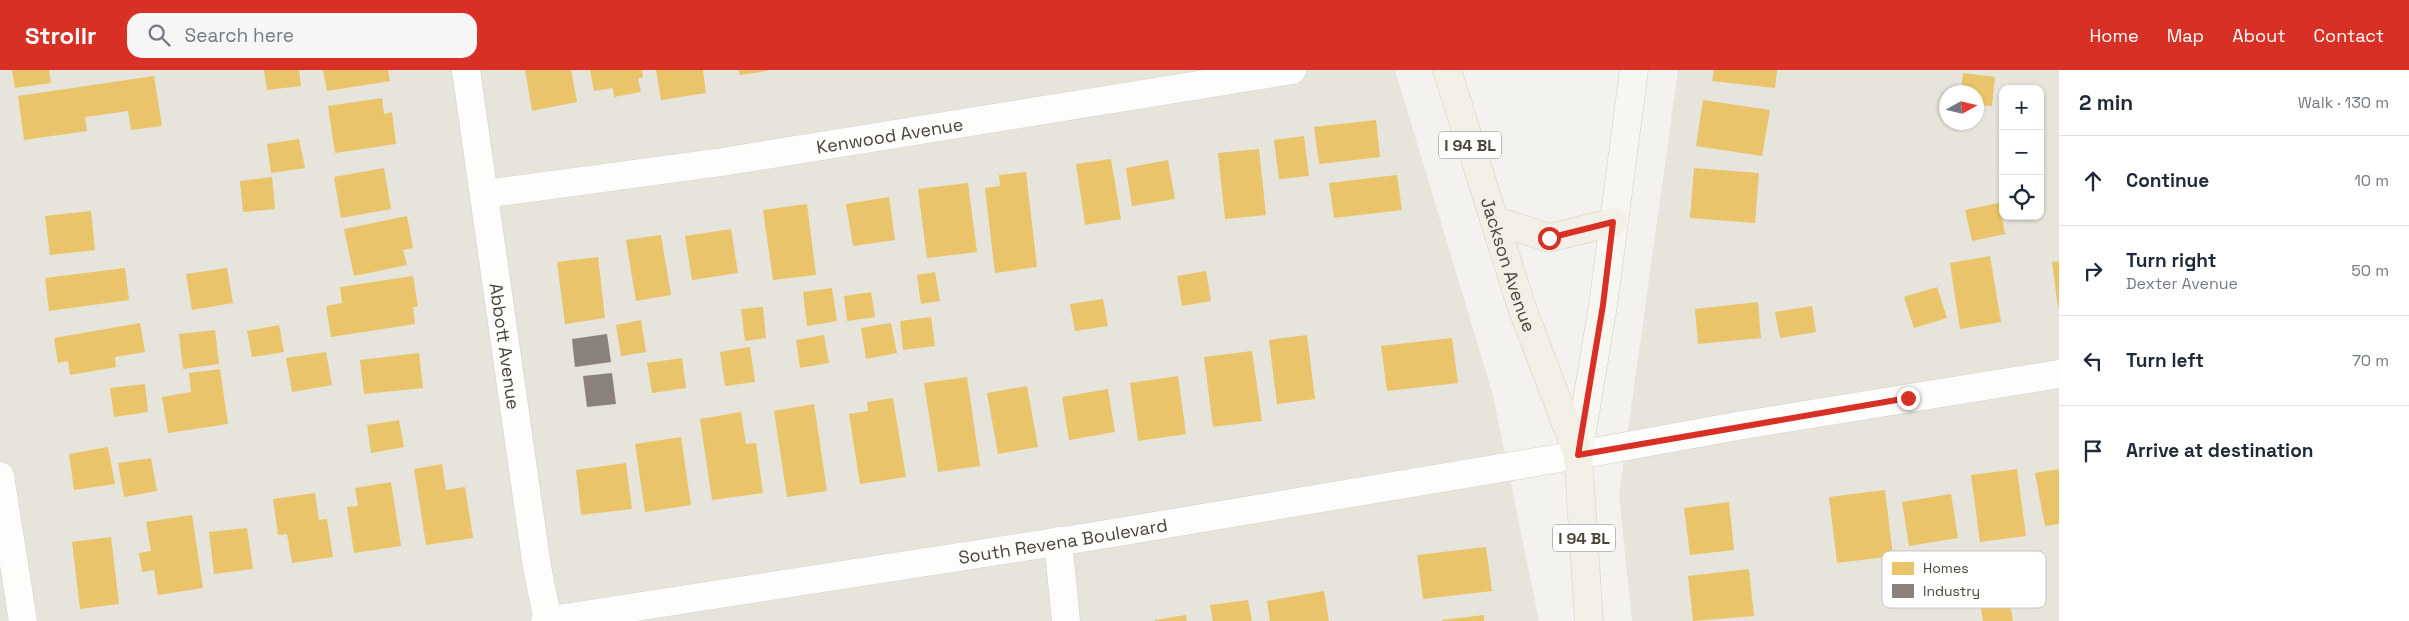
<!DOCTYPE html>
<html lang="en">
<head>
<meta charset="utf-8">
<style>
	:root { --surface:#fff; --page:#f6f6f7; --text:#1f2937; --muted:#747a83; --line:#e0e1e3; --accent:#d93025 }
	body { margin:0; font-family:"Space Grotesk",sans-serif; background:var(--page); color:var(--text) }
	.controls { position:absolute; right:15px; top:15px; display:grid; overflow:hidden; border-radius:10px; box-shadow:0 1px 4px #0004 }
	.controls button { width:45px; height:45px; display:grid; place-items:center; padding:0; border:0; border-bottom:1px solid var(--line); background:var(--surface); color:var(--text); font:25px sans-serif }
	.compass { position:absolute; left:1939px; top:15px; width:45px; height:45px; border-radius:50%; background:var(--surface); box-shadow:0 1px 4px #0004; rotate:82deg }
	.stop { position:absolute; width:15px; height:15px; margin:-11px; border:4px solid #d93025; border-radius:50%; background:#fff }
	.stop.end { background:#d93025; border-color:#fff; box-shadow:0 1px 5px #0008 }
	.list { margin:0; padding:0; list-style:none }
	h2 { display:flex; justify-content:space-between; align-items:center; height:65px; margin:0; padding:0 20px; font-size:21px }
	h2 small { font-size:16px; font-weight:400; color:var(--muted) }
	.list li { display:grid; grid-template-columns:32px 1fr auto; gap:15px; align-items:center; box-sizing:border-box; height:90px; padding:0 20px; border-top:1px solid var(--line) }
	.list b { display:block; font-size:19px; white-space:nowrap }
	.list p { margin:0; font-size:16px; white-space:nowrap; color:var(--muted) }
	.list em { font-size:16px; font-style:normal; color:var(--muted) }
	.icon { flex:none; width:28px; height:28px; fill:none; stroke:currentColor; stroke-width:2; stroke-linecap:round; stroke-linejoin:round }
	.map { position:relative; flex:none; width:2059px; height:551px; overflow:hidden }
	header { display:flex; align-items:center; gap:30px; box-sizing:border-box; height:70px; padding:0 25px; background:var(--accent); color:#fff }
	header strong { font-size:24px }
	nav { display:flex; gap:28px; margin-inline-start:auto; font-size:18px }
	.search { width:350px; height:45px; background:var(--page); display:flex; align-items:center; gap:12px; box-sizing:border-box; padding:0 18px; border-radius:15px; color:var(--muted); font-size:19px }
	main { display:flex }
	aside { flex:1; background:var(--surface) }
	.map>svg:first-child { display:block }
</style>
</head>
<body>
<header>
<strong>Strollr</strong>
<div class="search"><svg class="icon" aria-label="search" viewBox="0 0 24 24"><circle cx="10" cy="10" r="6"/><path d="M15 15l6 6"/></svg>Search here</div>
<nav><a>Home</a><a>Map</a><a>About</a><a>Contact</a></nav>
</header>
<main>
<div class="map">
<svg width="2059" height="551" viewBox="0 0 2059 551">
	<rect width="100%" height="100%" fill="#f4f2ee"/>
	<g fill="#e7e4dc" fill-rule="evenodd">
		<polygon points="0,0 1395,0 1493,325 1539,551 0,551"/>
		<path d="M1678,0H2059V551H1632L1619,425ZM2003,19H2040V146H2003ZM1946,22H1976V52H1946Z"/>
	</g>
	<g fill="#e9c46a">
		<polygon points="12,0 49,0 51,13 15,18"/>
		<polygon points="264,0 299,0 301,16 267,20"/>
		<polygon points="323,0 388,0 390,11 327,21"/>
		<polygon points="525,0 571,0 577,32 532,41"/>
		<polygon points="590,0 642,0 643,7 638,9 641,22 614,27 613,18 594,21"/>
		<polygon points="656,0 703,0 706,23 661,30"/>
		<polygon points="739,0 767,0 767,1 740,5"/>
		<polygon points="1714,0 1777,0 1775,18 1712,11"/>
		<polygon points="1963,3 1995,7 1992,36 1976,35 1976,22 1961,22"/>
		<polygon points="154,6 162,56 131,60 128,41 85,47 87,61 24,70 18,26"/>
		<polygon points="382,28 384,44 392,42 396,74 335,83 328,36"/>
		<polygon points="1703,30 1770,40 1762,86 1696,76"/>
		<polygon points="1376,50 1380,87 1319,94 1314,57"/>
		<polygon points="1304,66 1309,106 1279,109 1274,70"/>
		<polygon points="299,69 305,98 271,103 267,74"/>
		<polygon points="1259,79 1266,145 1225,149 1218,83"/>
		<polygon points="1111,89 1121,149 1085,155 1076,94"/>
		<polygon points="1168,90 1175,129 1132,136 1126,98"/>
		<polygon points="384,98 391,139 341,148 334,107"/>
		<polygon points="1694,98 1759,103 1755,153 1690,148"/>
		<polygon points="1026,102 1037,197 995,203 985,118 1000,116 999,105"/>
		<polygon points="1397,105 1402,140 1334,148 1329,113"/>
		<polygon points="272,107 275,139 243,142 240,111"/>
		<polygon points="968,113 977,182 927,188 918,119"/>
		<polygon points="889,127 895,170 853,176 846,134"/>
		<polygon points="1999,133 2005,164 1972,171 1965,140"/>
		<polygon points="807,134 816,205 773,210 763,140"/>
		<polygon points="91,141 95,180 50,185 45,146"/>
		<polygon points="407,146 413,178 403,180 407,195 354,206 344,159"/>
		<polygon points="731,159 738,203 692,210 685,166"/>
		<polygon points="661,165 671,225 636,231 626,170"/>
		<polygon points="1990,186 2001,252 1960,259 1950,193"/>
		<polygon points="598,187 605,248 565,254 557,192"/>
		<polygon points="2059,191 2059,238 2058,238 2052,192"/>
		<polygon points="125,198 129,230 49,241 45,208"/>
		<polygon points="227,198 233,233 192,240 186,204"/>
		<polygon points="1206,201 1211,231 1182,236 1177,206"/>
		<polygon points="935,202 940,231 921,234 917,205"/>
		<polygon points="413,206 418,237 413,237 415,254 331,267 326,236 342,233 340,217"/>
		<polygon points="1937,217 1947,248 1914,258 1904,227"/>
		<polygon points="832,218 837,251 807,256 803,222"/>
		<polygon points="871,222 875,247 847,251 844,226"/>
		<polygon points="1103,229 1108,256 1075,261 1070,234"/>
		<polygon points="1758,232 1761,268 1698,274 1695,239"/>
		<polygon points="1812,236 1816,262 1780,268 1775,242"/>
		<polygon points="763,237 766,268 745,271 741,239"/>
		<polygon points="931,247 935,276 903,280 900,251"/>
		<polygon points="641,250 646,282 621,286 616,255"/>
		<polygon points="140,253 145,282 115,287 116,297 70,305 68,291 58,293 54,268"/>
		<polygon points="891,253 897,283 866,289 861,258"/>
		<polygon points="279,255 284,282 252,287 247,261"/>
		<polygon points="215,260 219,294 183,299 179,264"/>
		<polygon points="824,265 829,293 800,298 796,270"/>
		<polygon points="1307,265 1315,329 1277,334 1269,270"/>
		<polygon points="1452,268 1458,313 1387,321 1381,276"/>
		<polygon points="750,277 755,312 725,316 720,282"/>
		<polygon points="1252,281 1262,351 1213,357 1204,287"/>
		<polygon points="326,282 332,315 292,322 286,288"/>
		<polygon points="419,283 423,318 364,324 360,290"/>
		<polygon points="682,288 686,318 652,323 647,293"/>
		<polygon points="220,299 228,354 168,363 162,327 191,322 189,303"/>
		<polygon points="1178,306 1186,364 1138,371 1130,313"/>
		<polygon points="967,307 980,396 938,402 924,313"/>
		<polygon points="145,314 148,342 114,347 110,318"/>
		<polygon points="1027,316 1038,377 998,384 987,323"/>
		<polygon points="1108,319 1115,362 1069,370 1062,327"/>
		<polygon points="893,328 906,407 860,414 849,344 868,341 867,332"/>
		<polygon points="814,334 827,421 787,427 774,341"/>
		<polygon points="741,342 746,374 756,373 763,423 712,430 700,349"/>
		<polygon points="399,350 404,377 371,383 367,355"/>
		<polygon points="681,367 691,435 645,442 635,374"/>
		<polygon points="108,377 115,414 74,420 69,384"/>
		<polygon points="151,388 157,421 124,427 118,393"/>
		<polygon points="626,393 632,439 581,445 576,400"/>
		<polygon points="442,394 446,420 465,417 473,468 426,475 414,399"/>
		<polygon points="2017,399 2026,466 1980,472 1971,405"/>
		<polygon points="2059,399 2059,454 2045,456 2035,403"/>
		<polygon points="391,412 401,476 354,483 347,437 358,436 355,418"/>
		<polygon points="1885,420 1893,486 1837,493 1829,427"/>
		<polygon points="315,423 319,450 327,449 333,487 292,493 287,464 278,465 273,429"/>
		<polygon points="1951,424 1958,468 1909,476 1902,432"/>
		<polygon points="1729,432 1734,480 1690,485 1684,438"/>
		<polygon points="192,445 203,518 158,525 154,500 142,502 139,483 151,481 146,452"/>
		<polygon points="247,458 253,499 214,504 209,462"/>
		<polygon points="111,467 119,534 80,539 72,472"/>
		<polygon points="1486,477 1492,521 1423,529 1417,485"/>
		<polygon points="1749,499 1754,546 1693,551 1688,506"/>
		<polygon points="1324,521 1329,551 1270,551 1267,531"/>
		<polygon points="2008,522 2013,551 1983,551 1979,527"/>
		<polygon points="1248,530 1252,551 1213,551 1210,535"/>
		<polygon points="1186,545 1187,551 1155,551 1155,550"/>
		<polygon points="1484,545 1484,551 1442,551 1442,550"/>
	</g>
	<g fill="#8a817c">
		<polygon points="607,264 611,292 575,297 572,269"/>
		<polygon points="612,303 616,334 587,337 583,306"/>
	</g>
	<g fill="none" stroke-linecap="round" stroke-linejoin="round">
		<defs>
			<g id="street">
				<path id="s1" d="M466,0L537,497L548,551"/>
				<path id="s2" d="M485,124L722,92L1292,0"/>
				<polyline points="0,406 23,551"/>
				<polyline points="1058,471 1066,551"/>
				<path id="s3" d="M545,551L1101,465L1578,385L1737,356L2059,304"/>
			</g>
			<polyline id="secondary" points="1578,385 1603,235 1634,0"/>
			<g id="primary">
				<path id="s4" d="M1447,0L1521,235L1578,385L1589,551"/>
				<polyline points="1494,150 1549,168 1613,152"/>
			</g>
		</defs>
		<use href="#street" stroke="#d2d0cb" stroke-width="29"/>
		<use href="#secondary" stroke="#d3cfc5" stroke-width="29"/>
		<use href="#primary" stroke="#d6cebb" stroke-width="29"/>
		<use href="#street" stroke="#fdfdfc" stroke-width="28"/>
		<use href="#secondary" stroke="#f7f6f1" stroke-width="28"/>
		<use href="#primary" stroke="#f2efe6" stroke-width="28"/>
	</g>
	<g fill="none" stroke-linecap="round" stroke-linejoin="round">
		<polyline stroke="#d93025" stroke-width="6" points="1549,168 1613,152 1603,235 1578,385 1908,328"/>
	</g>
	<g text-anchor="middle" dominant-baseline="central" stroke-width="5" stroke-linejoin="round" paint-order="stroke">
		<g fill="#fff" stroke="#817c74" stroke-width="1">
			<rect x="1439" y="61.5" width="62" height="27" rx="4"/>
			<rect x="1553" y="454.5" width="62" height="27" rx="4"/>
		</g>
		<g font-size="16" font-weight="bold" fill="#4b4439">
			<text x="1470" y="75">I 94 BL</text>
			<text x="1584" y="468">I 94 BL</text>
		</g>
		<g font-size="18" fill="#4b4439" stroke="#fff">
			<text stroke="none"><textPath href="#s2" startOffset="409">Kenwood Avenue</textPath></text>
			<text stroke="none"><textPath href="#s4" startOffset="204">Jackson Avenue</textPath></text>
			<text stroke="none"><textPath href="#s1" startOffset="279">Abbott Avenue</textPath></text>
			<text stroke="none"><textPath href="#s3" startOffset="524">South Revena Boulevard</textPath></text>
		</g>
	</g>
	<rect x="1882" y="481" width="164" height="57" rx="8" fill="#fff" stroke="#c9c7c4" stroke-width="1"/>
	<rect x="1892" y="492" width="22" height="13" fill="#e9c46a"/>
	<rect x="1892" y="514" width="22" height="14" fill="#8a817c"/>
	<g font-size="14" fill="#4b4439">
		<text x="1923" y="503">Homes</text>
		<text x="1923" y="526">Industry</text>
	</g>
</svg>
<div class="controls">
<button>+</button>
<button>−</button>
<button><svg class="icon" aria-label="locate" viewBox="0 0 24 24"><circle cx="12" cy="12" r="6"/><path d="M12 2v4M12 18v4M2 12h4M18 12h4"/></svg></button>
</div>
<svg class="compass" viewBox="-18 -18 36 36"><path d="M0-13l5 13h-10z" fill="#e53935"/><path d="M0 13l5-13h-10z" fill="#747a83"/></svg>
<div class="stop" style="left:1549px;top:168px"></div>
<div class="stop end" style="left:1908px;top:328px"></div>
</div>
<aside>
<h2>2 min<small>Walk · 130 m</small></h2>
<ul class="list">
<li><svg class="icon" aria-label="ahead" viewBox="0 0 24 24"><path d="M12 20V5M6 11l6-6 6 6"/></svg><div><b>Continue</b></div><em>10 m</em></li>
<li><svg class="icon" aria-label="right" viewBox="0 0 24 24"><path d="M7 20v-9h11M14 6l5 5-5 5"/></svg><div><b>Turn right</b><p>Dexter Avenue</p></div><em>50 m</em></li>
<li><svg class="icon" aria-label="left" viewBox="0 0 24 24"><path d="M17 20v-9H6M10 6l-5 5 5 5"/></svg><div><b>Turn left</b></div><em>70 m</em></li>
<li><svg class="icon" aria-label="arrive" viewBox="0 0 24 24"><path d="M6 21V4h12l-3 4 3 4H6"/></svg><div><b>Arrive at destination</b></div></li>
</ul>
</aside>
</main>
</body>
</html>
